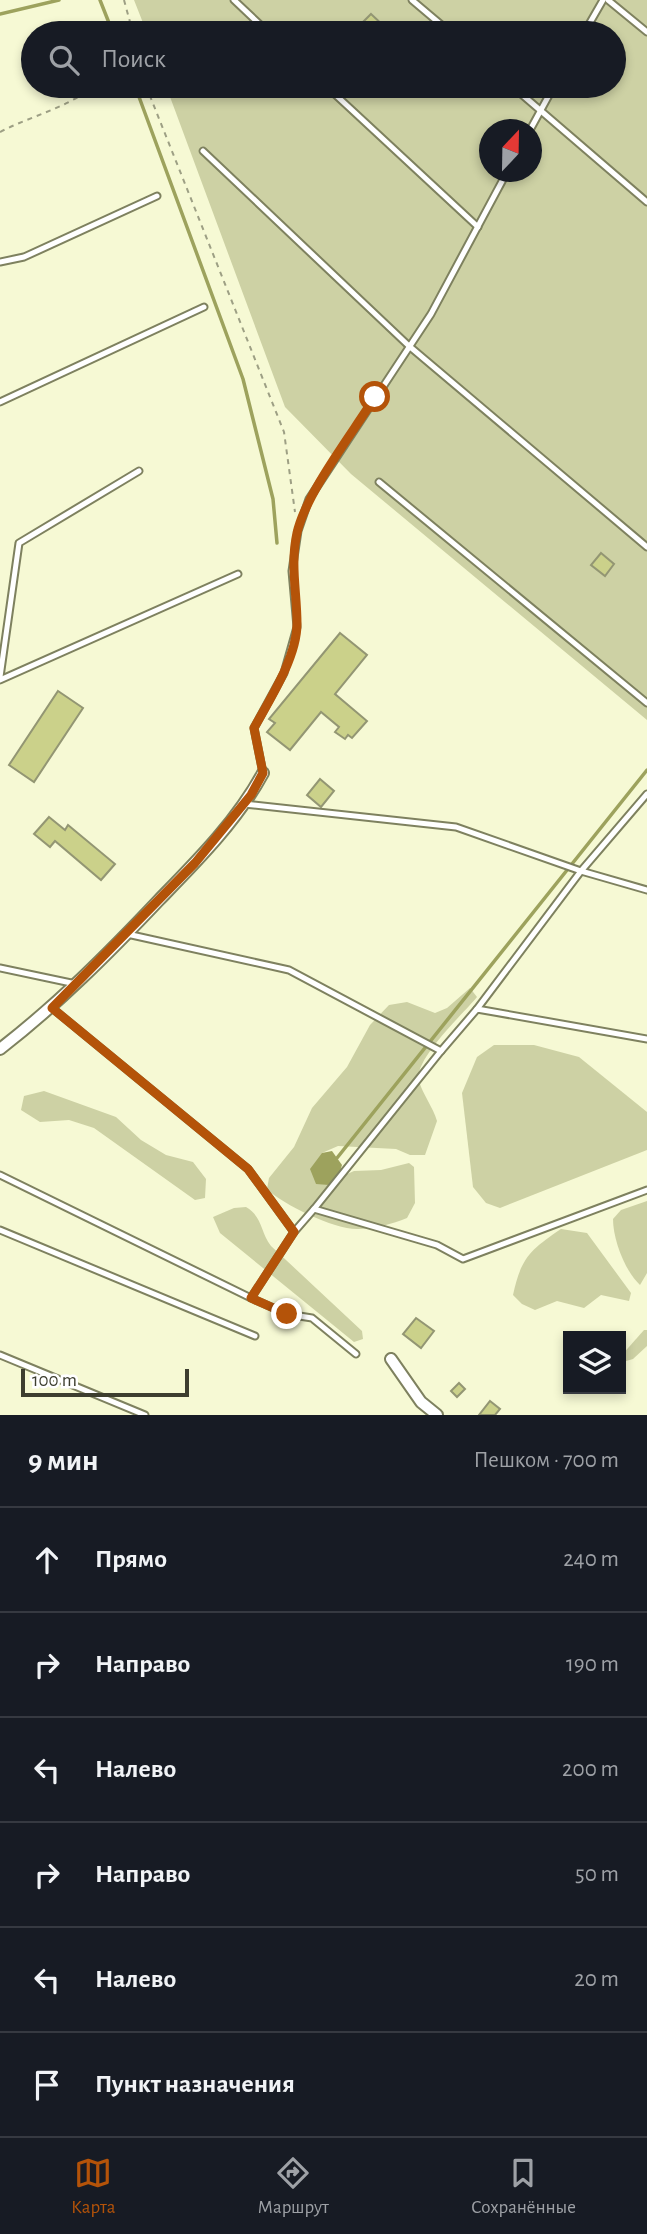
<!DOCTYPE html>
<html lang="ru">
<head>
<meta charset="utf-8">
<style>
	:root { --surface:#171b24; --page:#242831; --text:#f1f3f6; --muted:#9ea1a6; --line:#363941; --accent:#b45309 }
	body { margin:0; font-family:"Alegreya Sans",sans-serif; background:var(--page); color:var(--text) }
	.controls { position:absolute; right:21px; bottom:21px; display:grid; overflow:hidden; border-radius:0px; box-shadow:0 4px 10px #0003 }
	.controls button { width:63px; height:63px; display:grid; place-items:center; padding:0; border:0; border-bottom:2px solid var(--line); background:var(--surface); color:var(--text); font:35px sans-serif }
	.compass { position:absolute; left:479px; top:119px; width:63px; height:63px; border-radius:50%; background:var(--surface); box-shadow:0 4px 10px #0003; rotate:22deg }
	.scale { position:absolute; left:21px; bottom:18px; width:168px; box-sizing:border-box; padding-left:7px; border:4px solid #3d3e2f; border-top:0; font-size:19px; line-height:24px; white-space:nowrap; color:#3d3e2f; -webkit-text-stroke:5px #fff; paint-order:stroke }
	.stop { position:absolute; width:21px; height:21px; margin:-16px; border:5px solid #b45309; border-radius:50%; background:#fff }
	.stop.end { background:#b45309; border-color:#fff; box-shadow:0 2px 7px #0008 }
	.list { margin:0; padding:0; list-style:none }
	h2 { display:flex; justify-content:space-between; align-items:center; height:91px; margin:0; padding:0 28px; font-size:30px }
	h2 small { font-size:23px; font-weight:400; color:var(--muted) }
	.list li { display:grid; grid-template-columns:46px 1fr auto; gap:21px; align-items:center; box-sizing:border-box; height:105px; padding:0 28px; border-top:2px solid var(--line) }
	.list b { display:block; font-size:26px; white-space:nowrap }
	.list em { font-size:23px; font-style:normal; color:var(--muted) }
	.icon { flex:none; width:38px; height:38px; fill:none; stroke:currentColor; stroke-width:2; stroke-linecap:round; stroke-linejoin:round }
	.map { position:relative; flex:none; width:647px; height:1415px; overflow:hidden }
	.search { position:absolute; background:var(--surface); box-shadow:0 4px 10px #0003; left:21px; right:21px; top:21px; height:77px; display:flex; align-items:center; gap:18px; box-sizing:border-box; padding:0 24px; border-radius:38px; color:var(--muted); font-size:26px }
	.sheet { height:721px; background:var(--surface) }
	nav { display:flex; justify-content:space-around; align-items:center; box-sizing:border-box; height:98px; border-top:2px solid var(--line); background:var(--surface); font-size:19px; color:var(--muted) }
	nav a { display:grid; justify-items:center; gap:4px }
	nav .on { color:var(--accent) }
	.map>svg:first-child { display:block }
</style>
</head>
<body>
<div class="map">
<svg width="647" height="1415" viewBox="0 0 647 1415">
	<rect width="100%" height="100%" fill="#f6f9d4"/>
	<g fill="#cdd1a4" fill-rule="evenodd">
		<path d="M134,0H647V720L351,474L285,407L166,86H614V33H147ZM490,130H532V172H490Z"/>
		<path d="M470,988L477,997C463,1014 413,1060 419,1081C423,1095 433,1107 437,1121L425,1155H410L396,1149L338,1146L322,1153L338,1178L354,1171L381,1170L409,1163L414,1167L415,1203L407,1218C392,1224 375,1229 358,1229C336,1230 283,1205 267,1189L269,1178L294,1147L312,1108L347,1067L370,1025L389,1005L407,1002L435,1013L447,1008Z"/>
		<polygon points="494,1045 534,1045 579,1057 647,1112 647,1150 500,1208 486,1203 473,1187 462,1093 477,1057"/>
		<polygon points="44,1091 116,1117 141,1140 166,1155 193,1162 206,1179 205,1198 195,1200 94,1128 69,1120 40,1122 21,1110 24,1096"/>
		<path d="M647,1201V1273L640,1285C625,1271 613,1240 613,1219L621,1210Z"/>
		<path d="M246,1207C263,1217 260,1232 271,1246L362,1331L363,1339L354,1342L220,1233L213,1217L234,1208Z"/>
		<path d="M561,1229L587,1233L631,1293L629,1301L601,1295L584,1308L557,1301L535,1310L522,1304L513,1295C521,1258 530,1250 561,1229Z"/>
		<polygon points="644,1330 647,1330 647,1346 633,1359 623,1362 621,1356"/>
	</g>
	<polygon fill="#9da25d" points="332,1151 342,1165 338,1178 329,1185 316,1184 310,1169 322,1153"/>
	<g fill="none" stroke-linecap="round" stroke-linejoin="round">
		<g stroke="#9da25d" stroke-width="3.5">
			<polyline points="100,0 113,33"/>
			<polyline points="0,14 59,0"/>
			<polyline points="135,86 243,379 273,499 277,543"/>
			<polyline points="337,1158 647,770"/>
		</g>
	</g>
	<g fill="#cbd18a" stroke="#939673" stroke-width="2">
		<polygon points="371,14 386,28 381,33 363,33 357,28"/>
		<polygon points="601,553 614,564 605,576 591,565"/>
		<polygon points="340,633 367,655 335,694 367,721 352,738 348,735 345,739 335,732 339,727 321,712 290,750 267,732 275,723 269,719"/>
		<polygon points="58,691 83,708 34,782 9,765"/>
		<polygon points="320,779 334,791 321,807 307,795"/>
		<polygon points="49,817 65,830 68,825 115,864 101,880 55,841 50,847 34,834"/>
		<polygon points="416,1318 434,1331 421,1348 403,1334"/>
		<polygon points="459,1383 465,1389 457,1397 451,1391"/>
		<polygon points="490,1401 500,1409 495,1415 479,1415"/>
	</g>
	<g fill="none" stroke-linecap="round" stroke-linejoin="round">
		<defs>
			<g id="lane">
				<polyline points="234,0 269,33"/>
				<polyline points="412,0 451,33"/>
				<polyline points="608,0 647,32"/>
				<polyline points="584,33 603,0"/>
				<polyline points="326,86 478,227"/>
				<polyline points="512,86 647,202"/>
				<polyline points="530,130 554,86"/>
				<polyline points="203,151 409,346 647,547"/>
				<polyline points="0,262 24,257 157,196"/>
				<polyline points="0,402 204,307"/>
				<polyline points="379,482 647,703"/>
				<polyline points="0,677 19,543 139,471"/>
				<polyline points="0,680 238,574"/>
				<polyline points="263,773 254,728 284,673 297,627 292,571 298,531 309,499 431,314 507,172"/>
				<polyline points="647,794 581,871 647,890"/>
				<polyline points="244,804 456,827 581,871 477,1009"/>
				<polyline points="127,934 289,970 441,1051 477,1009 647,1039"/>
				<polyline points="0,968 76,984"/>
				<polyline points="52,1008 248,1169 294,1232 314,1209"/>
				<polyline points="441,1051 314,1209 437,1245 463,1259 647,1190"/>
				<polyline points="0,1175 251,1298"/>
				<polyline points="0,1230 255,1336"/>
				<polyline points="294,1232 251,1298 287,1314 312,1318 356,1354"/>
				<polyline points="0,1355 145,1415"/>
			</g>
			<g id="street">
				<path d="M0,1049C58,1004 109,953 159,900C197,861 237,821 263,773"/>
				<polyline points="391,1359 421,1402 437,1415"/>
			</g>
		</defs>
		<use href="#lane" stroke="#7e815f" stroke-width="9"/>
		<use href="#street" stroke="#7e815f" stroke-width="14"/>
		<g stroke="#9d9f84" stroke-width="2" stroke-dasharray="5 5" stroke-linecap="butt">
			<polyline points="124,0 133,33"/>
			<polyline points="146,86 284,432 295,512"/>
			<path d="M0,132C33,115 65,109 94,86"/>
		</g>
		<use href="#lane" stroke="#fff" stroke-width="5"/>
		<use href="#street" stroke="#fff" stroke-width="10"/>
	</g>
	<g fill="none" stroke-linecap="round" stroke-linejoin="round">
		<path stroke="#b45309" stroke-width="9" d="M287,1314L251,1298L294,1232L248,1169L52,1008L195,863L251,795L263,773L254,728C270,699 297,657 297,624C297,592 290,565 297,533C306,493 352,434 375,397"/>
	</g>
</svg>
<div class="controls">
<button><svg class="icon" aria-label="layers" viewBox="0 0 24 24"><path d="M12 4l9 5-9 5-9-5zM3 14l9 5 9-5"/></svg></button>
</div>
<svg class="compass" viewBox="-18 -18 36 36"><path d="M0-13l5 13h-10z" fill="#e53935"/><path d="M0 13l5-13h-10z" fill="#9ea1a6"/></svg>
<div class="scale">100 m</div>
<div class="stop" style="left:375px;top:397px"></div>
<div class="stop end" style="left:287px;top:1314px"></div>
<div class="search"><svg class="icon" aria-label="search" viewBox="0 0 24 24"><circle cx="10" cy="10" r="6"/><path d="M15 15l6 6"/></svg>Поиск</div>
</div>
<section class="sheet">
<h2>9 мин<small>Пешком · 700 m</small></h2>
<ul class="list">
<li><svg class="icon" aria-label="ahead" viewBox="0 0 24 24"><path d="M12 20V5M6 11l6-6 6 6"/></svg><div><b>Прямо</b></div><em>240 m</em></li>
<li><svg class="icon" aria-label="right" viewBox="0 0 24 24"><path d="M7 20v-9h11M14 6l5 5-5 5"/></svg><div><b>Направо</b></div><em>190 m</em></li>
<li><svg class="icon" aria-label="left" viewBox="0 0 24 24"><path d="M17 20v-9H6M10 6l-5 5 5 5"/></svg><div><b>Налево</b></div><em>200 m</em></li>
<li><svg class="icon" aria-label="right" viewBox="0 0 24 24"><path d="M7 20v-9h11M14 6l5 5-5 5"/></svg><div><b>Направо</b></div><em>50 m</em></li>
<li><svg class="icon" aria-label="left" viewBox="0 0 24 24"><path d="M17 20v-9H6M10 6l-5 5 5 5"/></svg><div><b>Налево</b></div><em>20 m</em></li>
<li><svg class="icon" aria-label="arrive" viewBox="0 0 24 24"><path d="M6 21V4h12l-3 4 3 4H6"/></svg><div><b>Пункт назначения</b></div></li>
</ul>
</section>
<nav>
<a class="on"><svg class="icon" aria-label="map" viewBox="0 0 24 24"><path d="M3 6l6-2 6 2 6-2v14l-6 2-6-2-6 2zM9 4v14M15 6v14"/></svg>Карта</a>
<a><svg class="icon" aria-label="directions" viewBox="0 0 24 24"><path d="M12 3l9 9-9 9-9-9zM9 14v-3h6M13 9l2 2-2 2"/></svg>Маршрут</a>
<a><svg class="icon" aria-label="saved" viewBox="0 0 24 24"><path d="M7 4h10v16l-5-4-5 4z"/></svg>Сохранённые</a>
</nav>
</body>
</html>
